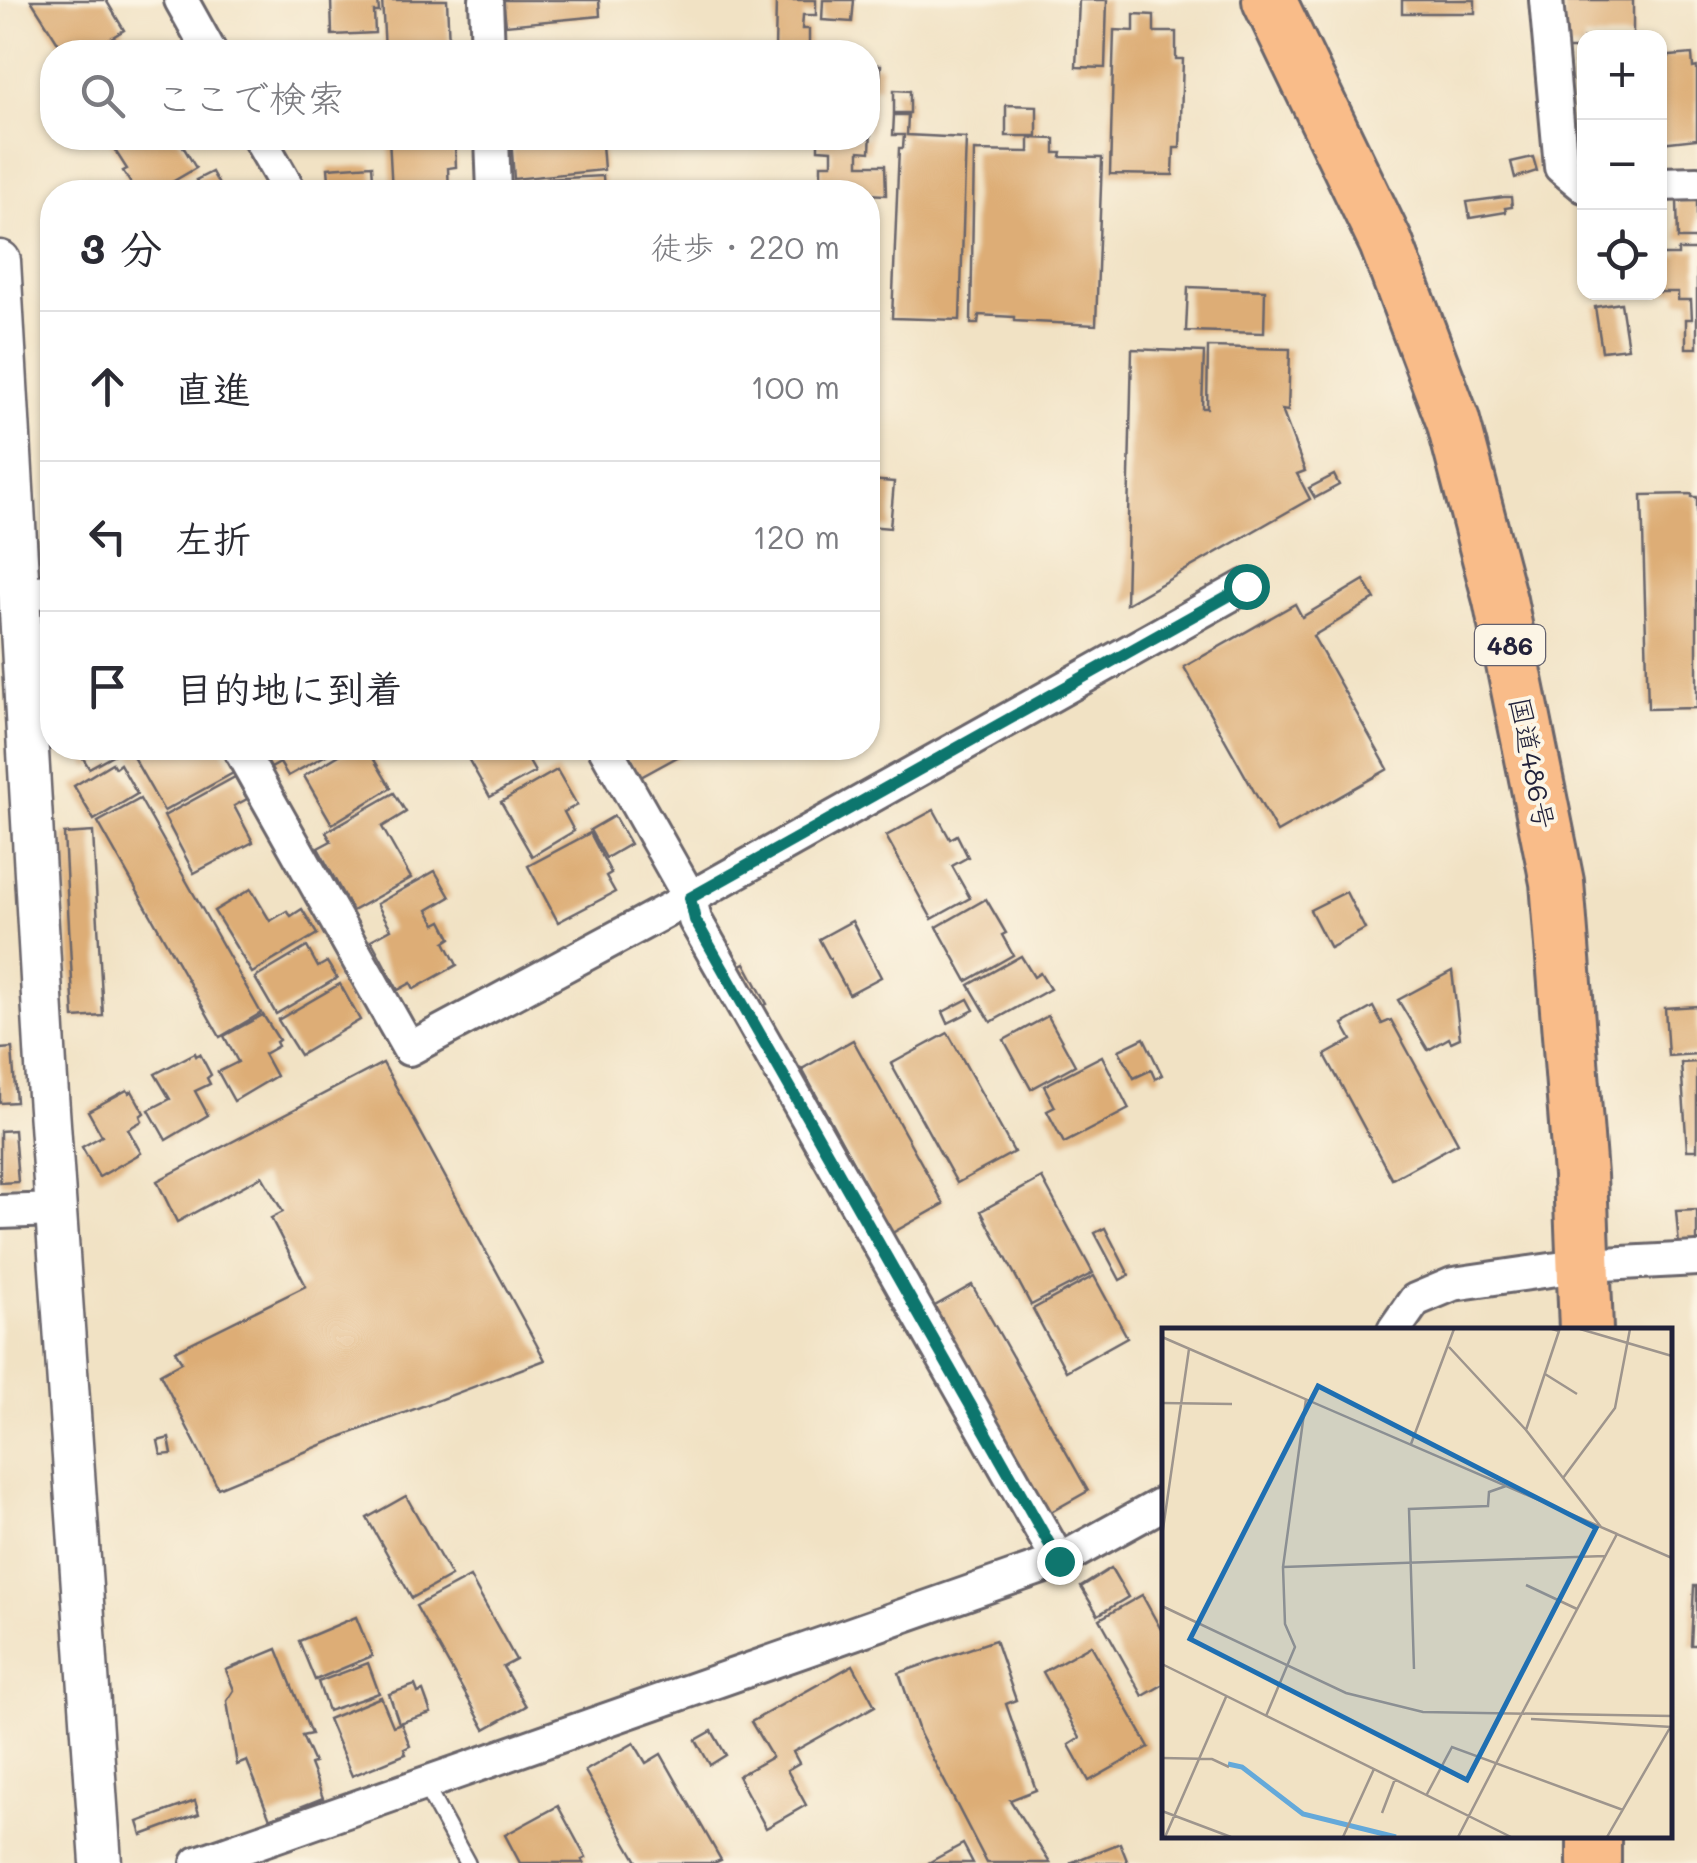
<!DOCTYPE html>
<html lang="ja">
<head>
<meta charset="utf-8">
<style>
	:root { --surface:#fff; --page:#f7f7f7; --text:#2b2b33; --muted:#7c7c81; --line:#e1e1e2 }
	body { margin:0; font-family:Mali,"Klee One",sans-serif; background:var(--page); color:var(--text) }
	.controls { position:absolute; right:30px; top:30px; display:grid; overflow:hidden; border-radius:20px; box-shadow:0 2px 8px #0004 }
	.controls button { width:90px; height:90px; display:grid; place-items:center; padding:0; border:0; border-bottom:2px solid var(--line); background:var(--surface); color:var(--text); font:50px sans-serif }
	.stop { position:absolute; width:30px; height:30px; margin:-22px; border:8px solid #0f766e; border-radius:50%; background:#fff }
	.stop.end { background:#0f766e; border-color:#fff; box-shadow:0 2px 10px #0008 }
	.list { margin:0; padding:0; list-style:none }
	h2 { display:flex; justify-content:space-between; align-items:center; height:130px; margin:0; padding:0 40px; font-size:42px }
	h2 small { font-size:32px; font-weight:400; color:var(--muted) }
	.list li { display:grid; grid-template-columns:65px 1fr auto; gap:30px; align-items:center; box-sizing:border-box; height:150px; padding:0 40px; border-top:2px solid var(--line) }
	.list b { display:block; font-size:38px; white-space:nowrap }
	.list em { font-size:32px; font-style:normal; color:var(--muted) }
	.icon { flex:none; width:55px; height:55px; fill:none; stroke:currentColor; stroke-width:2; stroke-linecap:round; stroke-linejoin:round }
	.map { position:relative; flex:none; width:1697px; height:1863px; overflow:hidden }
	.search { position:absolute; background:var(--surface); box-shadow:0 2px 8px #0004; left:40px; top:40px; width:840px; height:110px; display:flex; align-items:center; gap:25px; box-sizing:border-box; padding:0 35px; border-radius:40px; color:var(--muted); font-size:38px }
	.panel { position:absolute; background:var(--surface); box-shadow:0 2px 8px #0004; left:40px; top:180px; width:840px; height:580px; border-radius:40px }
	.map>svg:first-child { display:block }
</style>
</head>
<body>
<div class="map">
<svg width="1697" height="1863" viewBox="0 0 1697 1863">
	<rect width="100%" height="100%" fill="#fcf5e5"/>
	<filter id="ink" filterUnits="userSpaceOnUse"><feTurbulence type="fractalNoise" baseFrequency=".01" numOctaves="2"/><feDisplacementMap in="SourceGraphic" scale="20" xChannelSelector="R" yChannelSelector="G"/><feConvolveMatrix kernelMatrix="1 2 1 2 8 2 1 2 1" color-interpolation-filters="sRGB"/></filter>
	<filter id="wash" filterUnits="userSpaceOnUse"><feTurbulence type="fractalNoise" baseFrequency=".0048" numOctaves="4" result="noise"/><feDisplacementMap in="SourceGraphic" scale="40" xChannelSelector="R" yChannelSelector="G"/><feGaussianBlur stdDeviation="2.25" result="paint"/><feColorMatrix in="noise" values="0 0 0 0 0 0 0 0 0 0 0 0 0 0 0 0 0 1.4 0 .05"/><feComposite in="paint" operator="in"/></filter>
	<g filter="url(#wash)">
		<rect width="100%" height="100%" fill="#f1e2c4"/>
		<g id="blocks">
			<g fill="#ddad76">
				<polygon points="31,0 106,0 124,30 88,52 64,52"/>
				<polygon points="331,0 378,0 379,12 374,12 375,33 332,35"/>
				<polygon points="382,0 447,0 449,45 385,49"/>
				<polygon points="503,0 599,0 600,16 506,25"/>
				<polygon points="776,0 816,0 816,15 803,15 802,29 809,29 809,51 775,52"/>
				<polygon points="823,0 854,0 852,22 822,20"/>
				<polygon points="1079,0 1107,0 1105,68 1076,67"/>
				<rect x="1402" y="0" width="73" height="13"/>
				<polygon points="1564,0 1633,0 1633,38 1584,38 1584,49 1564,49"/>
				<polygon points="1134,14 1154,15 1154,32 1176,32 1176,59 1183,59 1180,148 1174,148 1173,175 1110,174 1114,30 1134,31"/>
				<polygon points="550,47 551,52 510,52 510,49"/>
				<polygon points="1692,54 1693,68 1697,67 1697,139 1660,143 1660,57"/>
				<polygon points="1584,62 1584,140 1582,140 1575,63"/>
				<polygon points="868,64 881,65 880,87 873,87 870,152 859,151 859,165 885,165 886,195 821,192 821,164 832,164 832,150 818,149 818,138 868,138"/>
				<polygon points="894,90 910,91 910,113 894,113"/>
				<polygon points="1006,105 1037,106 1037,136 1006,136"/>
				<polygon points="894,115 908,115 907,135 966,138 960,320 892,318 899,148 903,148 904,135 893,135"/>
				<polygon points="107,138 178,138 196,168 155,192 136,192 123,171 127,169"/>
				<polygon points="389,138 441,138 442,145 455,144 456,167 448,168 449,192 392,192"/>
				<polygon points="511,138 594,138 594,145 602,144 604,170 514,179"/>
				<polygon points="1029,138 1055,139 1055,153 1062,153 1061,157 1102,158 1096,325 1014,321 1014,317 979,315 978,324 971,324 974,151 1029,152"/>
				<polygon points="1533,157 1537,171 1515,178 1511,162"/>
				<polygon points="372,165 374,192 330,192 328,168"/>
				<polygon points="212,172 223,192 204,192 196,180"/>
				<polygon points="603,176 604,192 547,192 546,179"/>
				<polygon points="1504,197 1511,197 1512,207 1505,208 1506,212 1470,218 1467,202"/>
				<polygon points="1677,201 1697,201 1697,239 1678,239"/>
				<polygon points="1678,250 1697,250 1697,348 1686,348 1686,319 1692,319 1691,300 1678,300 1678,292 1660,292 1660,255 1678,255"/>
				<polygon points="1188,287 1265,290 1264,333 1186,331"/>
				<polygon points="1621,303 1628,348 1602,351 1595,307"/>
				<polygon points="1208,347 1290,349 1288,411 1282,410 1305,471 1297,474 1310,499 1126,604 1132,349 1204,352 1202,408 1207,408"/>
				<polygon points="1334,475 1339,485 1315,498 1309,488"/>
				<polygon points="868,480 894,482 890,528 868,526"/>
				<polygon points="1692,494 1692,497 1697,497 1697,708 1648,709 1642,495"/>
				<polygon points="1364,580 1375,599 1313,636 1388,769 1277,832 1184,667 1295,604 1302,617"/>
				<polygon points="77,748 113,748 116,753 89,768"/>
				<polygon points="128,748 222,748 235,772 164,811"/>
				<polygon points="267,748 339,748 288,776 280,763 271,768 261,751"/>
				<polygon points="351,748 367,748 391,788 332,824 304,776"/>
				<polygon points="462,748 529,748 523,751 535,772 490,797"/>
				<polygon points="620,748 674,748 679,756 637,779"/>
				<polygon points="112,763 115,768 120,764 137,794 94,820 74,786"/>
				<polygon points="557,770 577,805 564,812 574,831 532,856 501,802"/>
				<polygon points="235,777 247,799 234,806 253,842 194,873 164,816"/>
				<polygon points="394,793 406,812 382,827 411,878 352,911 318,848 331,841 326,832"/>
				<polygon points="140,799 261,1013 220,1037 98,822"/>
				<polygon points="934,810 950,839 957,835 968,857 952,866 970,898 932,919 886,836"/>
				<polygon points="614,816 630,844 606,858 590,830"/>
				<polygon points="93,832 103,1016 74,1018 64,834"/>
				<polygon points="590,833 611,873 606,876 615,892 558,922 528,866"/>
				<polygon points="435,871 450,897 428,910 436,924 442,921 451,938 445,942 457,965 414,989 411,983 398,990 371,940 391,929 377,904"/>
				<polygon points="251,889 270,921 287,911 291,916 302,909 317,934 252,973 214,911"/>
				<polygon points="1346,892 1365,929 1330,948 1310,910"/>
				<polygon points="986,899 1006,933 1002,935 1013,955 967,981 937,927"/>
				<polygon points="852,921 881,977 849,994 819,939"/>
				<polygon points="307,947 318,967 327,962 337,978 276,1014 255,978"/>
				<polygon points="1021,956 1034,977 1040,973 1050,989 991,1022 969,985"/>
				<polygon points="745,963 767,1004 755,1010 734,969"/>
				<polygon points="1452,971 1460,1038 1451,1042 1449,1038 1428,1050 1398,1000"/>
				<polygon points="340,984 360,1020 300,1055 278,1020"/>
				<polygon points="968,999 974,1010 948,1023 943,1012"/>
				<polygon points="1697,1006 1697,1054 1668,1056 1665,1008"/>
				<polygon points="1373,1007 1382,1024 1391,1020 1458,1143 1392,1179 1325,1055 1352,1040 1343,1024"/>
				<polygon points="263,1015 279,1040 276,1042 278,1046 264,1054 276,1076 234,1101 218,1072 238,1062 224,1036"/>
				<polygon points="1048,1016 1075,1065 1031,1089 1004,1040"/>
				<polygon points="948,1033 1014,1152 957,1183 891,1064"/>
				<polygon points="1144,1038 1162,1075 1155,1079 1151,1070 1134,1078 1119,1050"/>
				<polygon points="853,1040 944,1204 892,1233 802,1069"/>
				<polygon points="12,1048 16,1102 0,1103 0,1049"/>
				<polygon points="195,1053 196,1056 200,1054 211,1075 207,1078 210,1084 195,1091 208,1115 166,1140 149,1110 170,1099 155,1074"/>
				<polygon points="1102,1056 1129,1109 1064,1143 1047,1111 1055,1107 1044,1086"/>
				<polygon points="1697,1062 1697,1150 1687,1150 1681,1063"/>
				<polygon points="383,1063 545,1360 343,1436 218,1488 160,1374 182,1362 175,1351 306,1286 271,1218 283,1212 262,1176 177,1222 157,1181"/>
				<polygon points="127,1090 129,1093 132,1091 144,1113 140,1116 142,1121 128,1129 141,1153 99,1177 82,1147 102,1136 88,1111"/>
				<polygon points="14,1130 18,1182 0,1183 0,1131"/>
				<polygon points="1042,1178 1093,1273 1031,1305 981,1211"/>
				<polygon points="1697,1210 1697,1244 1679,1245 1676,1211"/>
				<polygon points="1105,1228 1129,1275 1120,1280 1095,1233"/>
				<polygon points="1094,1276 1127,1337 1066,1371 1033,1309"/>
				<polygon points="972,1285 1088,1491 1042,1517 926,1311"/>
				<polygon points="169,1438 172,1454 161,1455 158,1441"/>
				<polygon points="406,1496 451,1576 412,1598 367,1518"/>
				<polygon points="1111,1568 1128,1597 1098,1615 1081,1587"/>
				<polygon points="470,1577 516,1660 503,1667 526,1706 485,1729 416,1606"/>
				<polygon points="1694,1586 1697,1586 1697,1645 1691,1645"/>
				<polygon points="1142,1595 1164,1635 1164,1684 1143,1696 1100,1619"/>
				<polygon points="356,1617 372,1656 315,1680 299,1641"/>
				<polygon points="995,1640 1016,1700 1006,1704 1036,1790 1010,1800 1050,1863 987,1863 920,1734 899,1673"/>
				<polygon points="1091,1645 1149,1747 1089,1781 1069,1745 1080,1738 1043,1672"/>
				<polygon points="277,1649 311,1734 302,1736 314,1763 310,1764 323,1798 270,1819 247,1761 237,1765 227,1701 234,1690 226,1670"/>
				<polygon points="368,1663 379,1693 328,1711 318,1682"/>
				<polygon points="853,1665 875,1706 793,1752 799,1763 787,1770 806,1805 766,1828 738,1776 772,1757 751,1722"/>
				<polygon points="415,1685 418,1693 423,1691 431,1713 399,1723 389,1694"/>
				<polygon points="381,1697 393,1726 401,1723 410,1746 404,1749 406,1754 352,1776 328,1719"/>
				<polygon points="712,1731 726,1755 710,1765 696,1740"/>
				<polygon points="634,1743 646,1763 661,1754 721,1860 714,1863 638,1863 585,1771"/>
				<polygon points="195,1801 199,1814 142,1835 138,1822"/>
				<polygon points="558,1806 586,1858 582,1860 584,1863 520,1863 505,1835"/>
				<polygon points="1120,1843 1128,1863 1070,1863"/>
				<polygon points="963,1844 973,1863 928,1863"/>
			</g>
		</g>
	</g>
	<g filter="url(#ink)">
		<use href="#blocks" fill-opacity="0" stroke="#6a656b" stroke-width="2.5"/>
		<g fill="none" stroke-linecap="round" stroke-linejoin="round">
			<defs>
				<polyline id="service" points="424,1784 467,1863"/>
				<g id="minor">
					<polyline points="181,0 210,52"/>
					<polyline points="486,0 488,52"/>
					<polyline points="1546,0 1561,167 1584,186"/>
					<polyline points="259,138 290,192"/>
					<polyline points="492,138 494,192"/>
					<polyline points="1660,184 1697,183"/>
					<polyline points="20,593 52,591"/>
					<polyline points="239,748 409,1049 690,898 1246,586"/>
					<polyline points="605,748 690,898 695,920 1059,1561"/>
					<polyline points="0,1212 56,1210"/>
					<polyline points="1394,1330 1415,1300 1453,1284 1585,1265 1697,1259"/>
					<polyline points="198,1863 1059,1561 1164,1503"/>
				</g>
				<polyline id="tertiary" points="0,261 46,1066 101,1863"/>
				<g id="trunk">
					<polyline points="1269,0 1386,243 1453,421 1500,600 1557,882 1580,1175 1586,1330"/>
					<polyline points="1594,1836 1594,1863"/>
				</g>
			</defs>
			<use href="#service" stroke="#6a656b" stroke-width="20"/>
			<use href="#minor" stroke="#6a656b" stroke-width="38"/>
			<use href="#tertiary" stroke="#6a656b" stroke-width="45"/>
			<use href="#trunk" stroke="#6a656b" stroke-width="58"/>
			<use href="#service" stroke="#fff" stroke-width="15"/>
			<use href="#minor" stroke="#fff" stroke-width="32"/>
			<use href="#tertiary" stroke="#fff" stroke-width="40"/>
			<use href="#trunk" stroke="#f9bc89" stroke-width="52"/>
		</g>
	</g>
	<g fill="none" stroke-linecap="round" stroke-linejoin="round" filter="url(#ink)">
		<polyline stroke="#0f766e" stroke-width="12" points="1059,1561 695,920 690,898 1246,586"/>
	</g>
	<g text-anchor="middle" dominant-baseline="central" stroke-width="8" stroke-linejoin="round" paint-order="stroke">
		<rect fill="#fcf5e5" stroke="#63616e" stroke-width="2.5" x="1475" y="625" width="70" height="40" rx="8"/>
		<g font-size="25" font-weight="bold" fill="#22223b">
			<text x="1510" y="645">486</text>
		</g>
		<g font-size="28" fill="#22223b" stroke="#fcf5e5">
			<text transform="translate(1533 763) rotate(79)">国道486号</text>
		</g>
	</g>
	<g transform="translate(1162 1328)">
		<rect width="510" height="510" fill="#f1e2c4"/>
		<path fill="none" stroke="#64a9da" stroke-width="5" d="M66,436L80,439L141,486L234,509"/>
		<path fill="none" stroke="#9e958d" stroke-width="2.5" d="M418,1L510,28M0,9L455,206M287,19L364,102L439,199M383,46L415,66M0,75L70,76M364,102L397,3L390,1M249,116L292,1M401,150L453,80L468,1M0,208L27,21M121,239L443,228M364,257L415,281M0,278L184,365L261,384L510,388M0,336L349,509M252,341L247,181L326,178L327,164L344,158M104,388L133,319L123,296L121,239L144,71M358,389L455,206L510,230M369,391L510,399M0,430L50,431L67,439M265,466L290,419L461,482M0,483L69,509M220,485L233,451M3,509L64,369M181,509L212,441M296,509L358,389M445,509L509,398"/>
		<path fill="#1f6fb2" fill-opacity="0.15" stroke="#1f6fb2" stroke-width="5" d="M156,58L434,200L305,452L28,311Z"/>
		<rect width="510" height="510" fill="none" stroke="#22223b" stroke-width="5"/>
	</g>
</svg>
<div class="controls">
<button>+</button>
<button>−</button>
<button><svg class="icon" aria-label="locate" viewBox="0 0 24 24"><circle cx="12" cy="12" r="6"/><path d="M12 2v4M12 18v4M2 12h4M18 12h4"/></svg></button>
</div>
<div class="stop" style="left:1246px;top:586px"></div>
<div class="stop end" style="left:1059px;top:1561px"></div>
<div class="search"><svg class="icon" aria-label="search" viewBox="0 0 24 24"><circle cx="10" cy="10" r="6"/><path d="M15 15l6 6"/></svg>ここで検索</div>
<section class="panel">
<h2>3 分<small>徒歩 · 220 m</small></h2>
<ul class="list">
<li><svg class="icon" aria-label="ahead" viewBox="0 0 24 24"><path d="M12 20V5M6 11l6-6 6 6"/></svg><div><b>直進</b></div><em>100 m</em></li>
<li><svg class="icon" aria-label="left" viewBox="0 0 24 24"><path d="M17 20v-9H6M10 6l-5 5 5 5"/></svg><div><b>左折</b></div><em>120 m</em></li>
<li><svg class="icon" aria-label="arrive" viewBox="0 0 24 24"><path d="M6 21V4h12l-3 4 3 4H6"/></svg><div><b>目的地に到着</b></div></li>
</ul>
</section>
</div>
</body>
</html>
